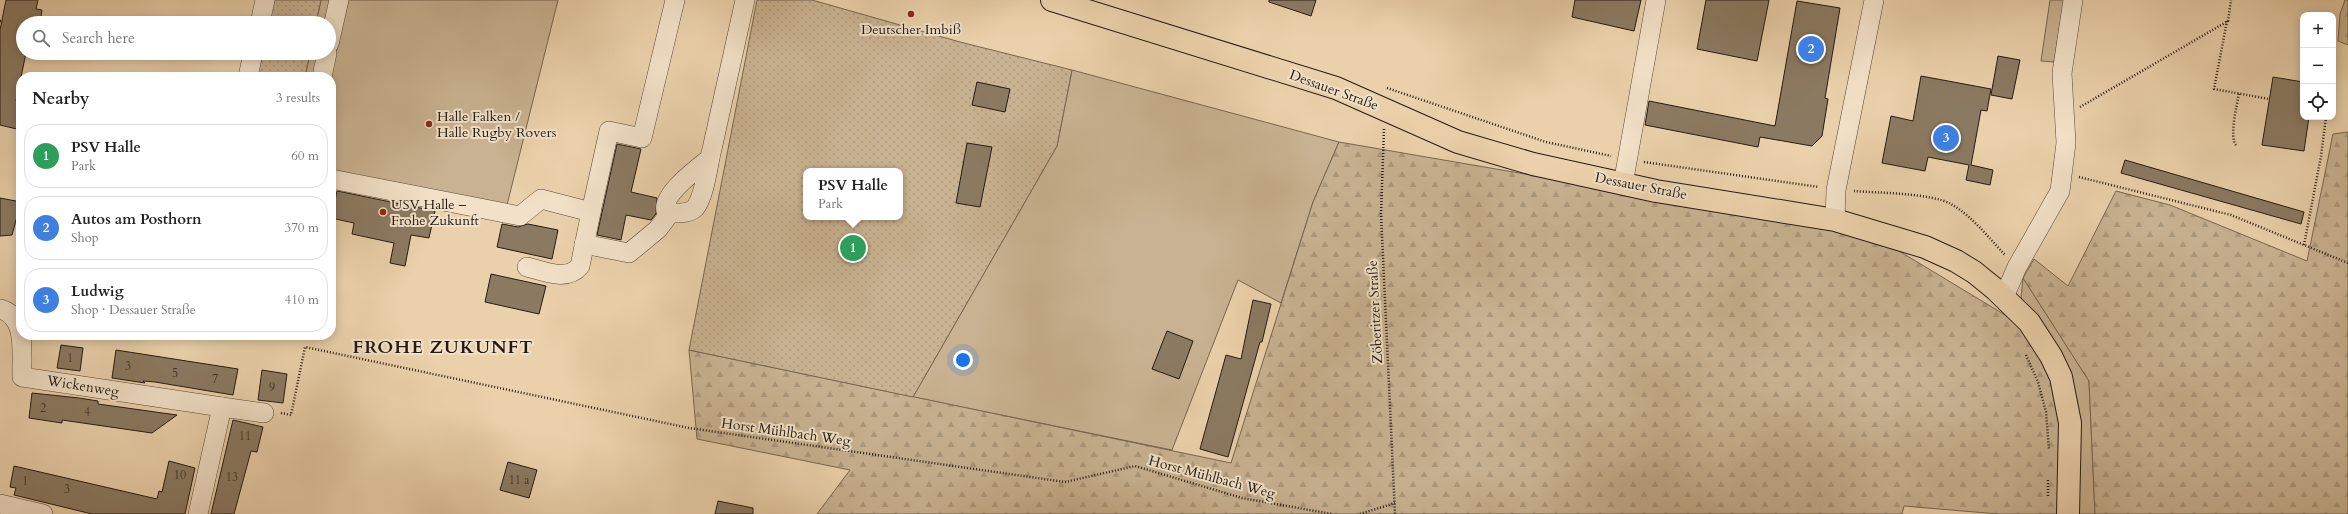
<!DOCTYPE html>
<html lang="en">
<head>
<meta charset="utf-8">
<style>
	:root { --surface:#fff; --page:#f6f6f6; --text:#222; --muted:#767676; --line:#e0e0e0; --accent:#8f2418 }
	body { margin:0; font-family:Cardo,serif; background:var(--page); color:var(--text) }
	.controls { position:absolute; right:12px; top:12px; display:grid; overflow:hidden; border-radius:8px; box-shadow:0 2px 10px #0003 }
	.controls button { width:36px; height:36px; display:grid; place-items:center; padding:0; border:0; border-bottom:1px solid var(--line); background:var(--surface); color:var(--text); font:20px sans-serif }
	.you { position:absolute; left:963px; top:360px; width:14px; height:14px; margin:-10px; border:3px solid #fff; border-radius:50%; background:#1a73e8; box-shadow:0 0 0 6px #1a73e833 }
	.badge { display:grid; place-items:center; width:26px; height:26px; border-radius:50%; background:var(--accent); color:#fff; font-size:13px; font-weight:700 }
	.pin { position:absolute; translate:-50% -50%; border:2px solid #fff; box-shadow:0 1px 4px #0006 }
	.popup { position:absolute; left:803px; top:168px; width:100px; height:52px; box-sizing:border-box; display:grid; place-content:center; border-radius:8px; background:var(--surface); filter:drop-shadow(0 1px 3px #0005); font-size:13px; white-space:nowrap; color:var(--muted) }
	.popup b { font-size:15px; color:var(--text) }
	.popup::after { content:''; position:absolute; left:50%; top:100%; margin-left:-8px; border:8px solid transparent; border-top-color:var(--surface) }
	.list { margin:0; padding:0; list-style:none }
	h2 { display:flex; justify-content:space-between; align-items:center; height:52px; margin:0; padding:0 16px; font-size:17px }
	h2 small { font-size:13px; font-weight:400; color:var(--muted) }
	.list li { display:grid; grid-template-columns:26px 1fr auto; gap:12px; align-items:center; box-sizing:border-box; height:64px; margin:0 8px 8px; padding:0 8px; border:1px solid var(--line); border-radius:16px }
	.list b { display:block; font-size:15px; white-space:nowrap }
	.list p { margin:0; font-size:13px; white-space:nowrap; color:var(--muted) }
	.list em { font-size:13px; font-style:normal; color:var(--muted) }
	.icon { flex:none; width:22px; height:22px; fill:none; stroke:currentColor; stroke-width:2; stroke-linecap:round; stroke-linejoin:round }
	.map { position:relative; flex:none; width:2348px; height:514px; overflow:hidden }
	.search { position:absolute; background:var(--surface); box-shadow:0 2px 10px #0003; left:16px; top:16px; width:320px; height:44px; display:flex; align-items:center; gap:10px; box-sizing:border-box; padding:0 14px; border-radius:22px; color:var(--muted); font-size:15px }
	.panel { position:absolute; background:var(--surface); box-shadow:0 2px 10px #0003; left:16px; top:72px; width:320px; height:268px; border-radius:16px }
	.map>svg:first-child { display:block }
</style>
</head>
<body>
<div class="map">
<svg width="2348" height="514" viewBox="0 0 2348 514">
	<defs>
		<pattern id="forest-firs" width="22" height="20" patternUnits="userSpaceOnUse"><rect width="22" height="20" fill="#c9b291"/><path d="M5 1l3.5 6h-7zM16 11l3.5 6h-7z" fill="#ac987c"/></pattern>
		<pattern id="garden-dots" width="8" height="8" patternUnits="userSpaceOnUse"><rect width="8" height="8" fill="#c9b291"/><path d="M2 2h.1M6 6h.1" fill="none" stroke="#ac987c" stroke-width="1.8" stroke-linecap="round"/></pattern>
	</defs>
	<rect width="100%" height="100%" fill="#ebd1ab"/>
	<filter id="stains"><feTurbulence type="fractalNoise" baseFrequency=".005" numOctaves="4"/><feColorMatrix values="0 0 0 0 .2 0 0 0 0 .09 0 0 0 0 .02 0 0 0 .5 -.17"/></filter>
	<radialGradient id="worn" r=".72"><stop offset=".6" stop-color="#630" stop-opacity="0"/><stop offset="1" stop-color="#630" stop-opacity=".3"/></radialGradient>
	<g fill="#c9b291" stroke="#766652">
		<polygon points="321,0 558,0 506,209 331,172 331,77 305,77 310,53 329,53 329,23 316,23"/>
		<polygon points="2050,0 2064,0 2054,62 2041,61"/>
		<polygon points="1072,70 1339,142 1313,202 1281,303 1238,280 1172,450 913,397 1057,146"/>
		<polygon points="2023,278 2089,381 2095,514 2077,514 2079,442 2021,297"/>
	</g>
	<g fill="url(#forest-firs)" stroke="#766652">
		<polygon points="2345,0 2348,0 2348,45 2338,41 2340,14"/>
		<polygon points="2348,132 2348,514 2095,514 2089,381 2023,278 2034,259 2068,286 2116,191 2170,205 2307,261 2333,134"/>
		<polygon points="1339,142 1810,223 1899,251 2020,324 2066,405 2061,514 1998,514 1904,506 1902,514 817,514 850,470 697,439 689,350 1231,463 1313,202"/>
	</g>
	<g fill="url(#garden-dots)" stroke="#766652" fill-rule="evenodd">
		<polygon points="272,0 321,0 316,23 266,23"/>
		<path d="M757,0H812L960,42L1072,70L1057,146L913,397L689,350ZM806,171H900V217H806Z"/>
		<polygon points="259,53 310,53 305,77 253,77"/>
	</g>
	<g fill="#8b7a62" stroke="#241b13">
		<polygon points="6,0 38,0 36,9 42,10 40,23 23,23 23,53 26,53 16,101 21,102 21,130 0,125 0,30"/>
		<polygon points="1269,0 1316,0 1311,16 1269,2"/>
		<polygon points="1575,0 1641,0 1634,31 1572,17"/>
		<polygon points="1706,0 1769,0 1757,61 1697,49"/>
		<polygon points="1797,1 1840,8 1825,98 1828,99 1822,136 1812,146 1760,137 1758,147 1645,125 1649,101 1775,126"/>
		<polygon points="1998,56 2020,60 2012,99 1991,95"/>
		<polygon points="1921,76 1991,89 1987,111 1981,110 1971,165 1993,170 1990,185 1966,180 1969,165 1928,157 1925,171 1882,163 1891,116 1913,121"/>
		<polygon points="2273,77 2303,82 2303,117 2309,117 2304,151 2262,145"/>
		<polygon points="977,82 1010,89 1005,112 972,105"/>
		<polygon points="967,143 992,147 980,207 956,203"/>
		<polygon points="617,144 641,149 631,192 657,198 656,214 651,220 626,215 621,240 597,235"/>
		<polygon points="2125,160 2304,212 2301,224 2121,173"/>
		<polygon points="337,191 435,211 429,238 411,235 405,266 390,263 394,243 352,234 354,223 331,218"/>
		<polygon points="0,198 21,202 12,235 0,236"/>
		<polygon points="502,224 518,227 528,224 558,230 552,259 497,247"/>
		<polygon points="491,274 546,286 539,314 485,302"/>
		<polygon points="1253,300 1271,304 1262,342 1260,342 1228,457 1200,449 1226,355 1241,359"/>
		<polygon points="1167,331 1193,341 1179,379 1152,369"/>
		<polygon points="61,345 83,348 80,371 57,368"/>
		<polygon points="116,350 238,369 233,395 155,382 143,381 145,383 112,378"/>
		<polygon points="262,370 287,374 283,403 258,400"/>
		<polygon points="32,393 79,398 98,401 98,404 177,415 152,433 62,420 62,423 29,418"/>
		<polygon points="233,420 263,427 257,452 251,451 234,514 211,514"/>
		<polygon points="169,461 195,468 185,514 92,514 14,495 16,488 10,487 14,466 157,499 159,491 162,492"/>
		<polygon points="508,462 537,470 529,498 500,490"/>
		<polygon points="718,501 753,508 753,514 715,514"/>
	</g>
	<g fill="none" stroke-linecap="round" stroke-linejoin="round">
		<defs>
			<g id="minor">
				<polyline points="260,23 265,0"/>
				<polyline points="329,44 339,0"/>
				<polyline points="248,77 253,53"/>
				<polyline points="322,77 327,53"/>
				<path d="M709,159C698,168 661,195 666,211C674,214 689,214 695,208C705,196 708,164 712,149C723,99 734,50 745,0"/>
				<path d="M331,179L520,216L541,199L591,212L580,266C567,282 544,271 527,267"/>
				<polyline points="1623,184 1656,0"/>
				<polyline points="591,212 609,131 642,138 675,0"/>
				<polyline points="1835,220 1836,190 1874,0"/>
				<polyline points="584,244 629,253 658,229 670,213"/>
				<polyline points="2004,297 2017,267 2060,191 2066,143 2062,73 2073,0"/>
				<path d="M0,309C28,316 21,355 22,377L222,407L198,514"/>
				<polyline points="222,407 264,413"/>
				<polyline points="0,504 43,514"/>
			</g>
			<polyline id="major" points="1052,0 1336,88 1458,142 1533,164 1656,191 1835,220 1925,247 1956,261 1974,272 1995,289 2029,322 2051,356 2061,377 2070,423 2068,514"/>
		</defs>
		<use href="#minor" stroke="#564839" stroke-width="20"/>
		<use href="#major" stroke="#241b13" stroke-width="24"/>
		<g stroke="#241b13" stroke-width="2.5" stroke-dasharray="1 2" stroke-linecap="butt">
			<polyline points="0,21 2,21"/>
			<polyline points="2227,21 2214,89 2269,99"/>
			<polyline points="2333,59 2334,53"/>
			<polyline points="1387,88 1546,142 1611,156"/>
			<polyline points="2080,107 2228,21 2231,0"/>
			<polyline points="1384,129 1381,214 1395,514"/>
			<path d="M2236,145C2229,137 2237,105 2239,93"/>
			<polyline points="1644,162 1819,187"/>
			<polyline points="2079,177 2231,215 2348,263"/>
			<path d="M1854,191C1878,193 1931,193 1951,204C1972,216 1989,238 2005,255"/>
			<polyline points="2304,245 2321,156 2326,117"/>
			<polyline points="2026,355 2038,382 2046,412 2049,450"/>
			<polyline points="281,413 291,415 305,347 689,428 1065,482 1135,466 1242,498 1332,514"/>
			<polyline points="2048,496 2048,479"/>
			<polyline points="1360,514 1395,503"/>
		</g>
		<use href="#minor" stroke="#f2e1c8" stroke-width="19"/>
		<use href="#major" stroke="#ebd1ab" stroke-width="22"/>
	</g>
	<g fill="#8f2418" stroke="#f2e1c8" stroke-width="1.5">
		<circle cx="911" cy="14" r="4"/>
		<circle cx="429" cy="124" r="4"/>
		<circle cx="383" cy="212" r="4"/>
	</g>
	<g text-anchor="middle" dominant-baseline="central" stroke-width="4" stroke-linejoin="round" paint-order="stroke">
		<g font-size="12" fill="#3e3327">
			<text x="70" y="358">1</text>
			<text x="128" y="366">3</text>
			<text x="175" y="373">5</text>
			<text x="215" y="379">7</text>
			<text x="272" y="387">9</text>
			<text x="43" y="408">2</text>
			<text x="87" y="412">4</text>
			<text x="245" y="436">11</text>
			<text x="180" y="475">10</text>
			<text x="232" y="477">13</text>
			<text x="519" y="480">11 a</text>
			<text x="25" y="481">1</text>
			<text x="67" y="489">3</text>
		</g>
		<g font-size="14" fill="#241b13" stroke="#f2e1c8" text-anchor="start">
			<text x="911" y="29" text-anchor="middle">Deutscher Imbiß</text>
			<text x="437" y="116">Halle Falken /<tspan x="437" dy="16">Halle Rugby Rovers</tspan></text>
			<text x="391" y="204">USV Halle –<tspan x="391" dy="16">Frohe Zukunft</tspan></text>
		</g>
		<g font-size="14" fill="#241b13" stroke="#f2e1c8">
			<text transform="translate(1334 90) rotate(20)">Dessauer Straße</text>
			<text transform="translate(1641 186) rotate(11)">Dessauer Straße</text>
			<text transform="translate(1375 312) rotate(-93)">Zöberitzer Straße</text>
			<text transform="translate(83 386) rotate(9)">Wickenweg</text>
			<text transform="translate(786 432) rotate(8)">Horst Mühlbach Weg</text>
			<text transform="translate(1212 477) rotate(15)">Horst Mühlbach Weg</text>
		</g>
		<g font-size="18" font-weight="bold" letter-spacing="1" fill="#241b13" stroke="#f2e1c8">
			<text x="443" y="347">FROHE ZUKUNFT</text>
		</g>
	</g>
	<rect width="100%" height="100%" filter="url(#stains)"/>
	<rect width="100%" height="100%" fill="url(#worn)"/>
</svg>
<div class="controls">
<button>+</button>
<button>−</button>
<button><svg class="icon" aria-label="locate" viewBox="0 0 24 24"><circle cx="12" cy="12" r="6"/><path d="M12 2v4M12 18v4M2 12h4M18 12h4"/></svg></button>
</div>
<div class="you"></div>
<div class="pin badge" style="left:853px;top:248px;background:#2e9e5b">1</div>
<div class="popup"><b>PSV Halle</b>Park</div>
<div class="pin badge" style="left:1811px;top:49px;background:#3f7fe0">2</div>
<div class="pin badge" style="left:1946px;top:138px;background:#3f7fe0">3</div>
<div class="search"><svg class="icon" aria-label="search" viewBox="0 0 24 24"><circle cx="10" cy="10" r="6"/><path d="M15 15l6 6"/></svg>Search here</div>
<section class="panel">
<h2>Nearby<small>3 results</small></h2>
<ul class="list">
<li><span class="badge" style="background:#2e9e5b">1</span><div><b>PSV Halle</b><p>Park</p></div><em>60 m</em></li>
<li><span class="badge" style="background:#3f7fe0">2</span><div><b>Autos am Posthorn</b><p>Shop</p></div><em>370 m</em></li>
<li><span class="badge" style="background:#3f7fe0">3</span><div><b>Ludwig</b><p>Shop · Dessauer Straße</p></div><em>410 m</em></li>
</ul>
</section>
</div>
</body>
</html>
